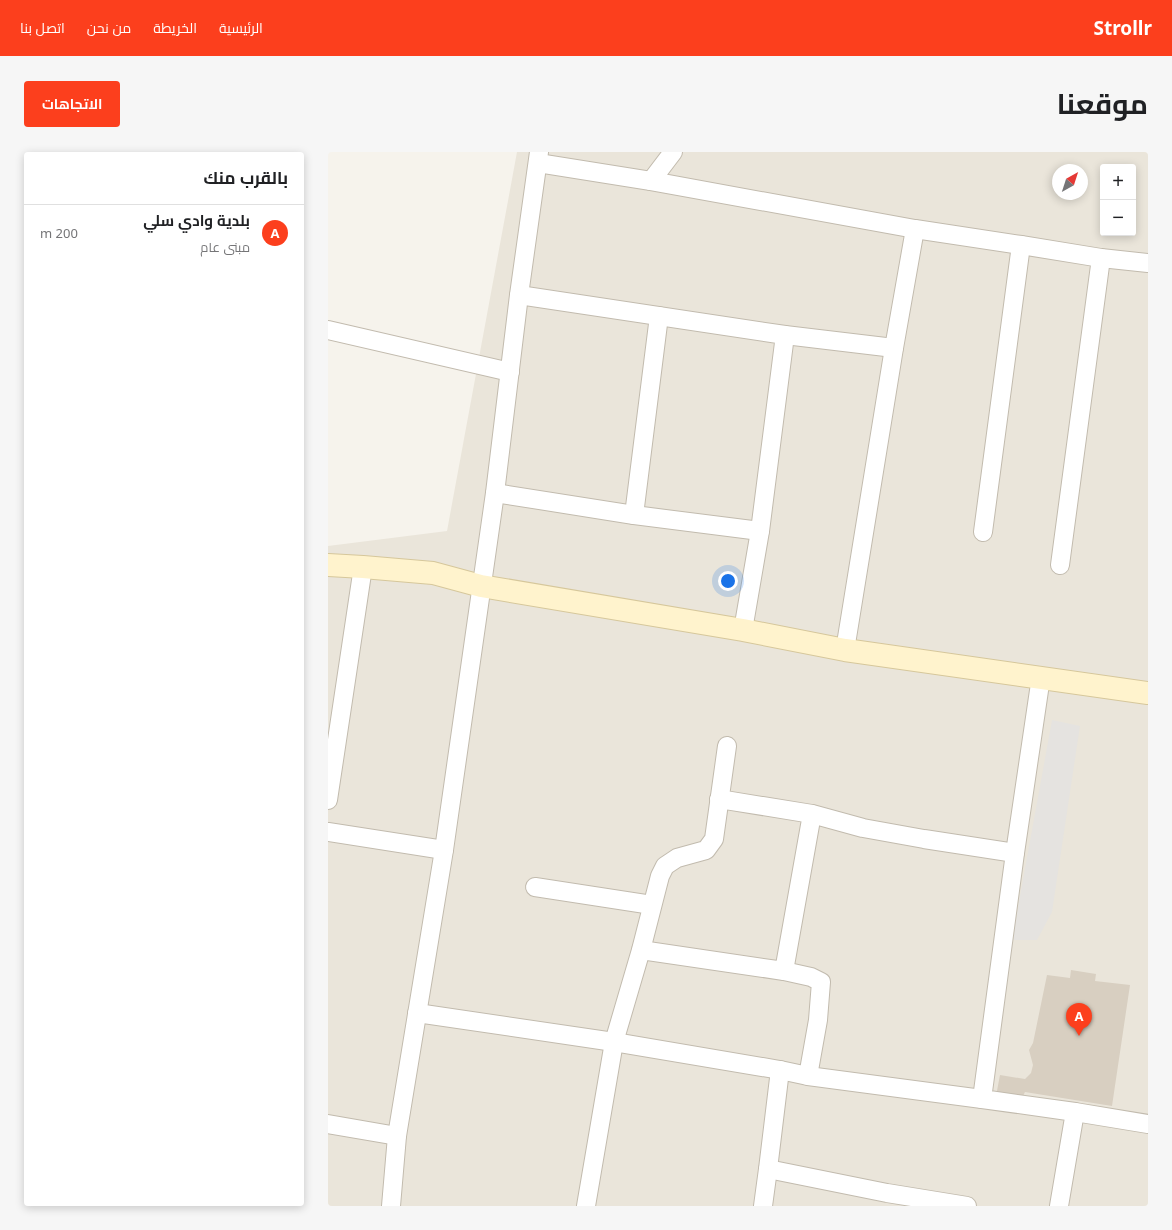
<!DOCTYPE html>
<html lang="ar">
<head>
<meta charset="utf-8">
<style>
	:root { --surface:#fff; --page:#f6f6f6; --text:#202124; --muted:#757577; --line:#e0e0e0; --accent:#fc3f1d }
	body { margin:0; font-family:"Noto Sans",Cairo,sans-serif; background:var(--page); color:var(--text); direction:rtl }
	.controls { position:absolute; right:12px; top:12px; display:grid; overflow:hidden; border-radius:4px; box-shadow:0 2px 10px #0003 }
	.controls button { width:36px; height:36px; display:grid; place-items:center; padding:0; border:0; border-bottom:1px solid var(--line); background:var(--surface); color:var(--text); font:20px sans-serif }
	.compass { position:absolute; left:724px; top:12px; width:36px; height:36px; border-radius:50%; background:var(--surface); box-shadow:0 2px 10px #0003; rotate:39deg }
	.you { position:absolute; left:400px; top:429px; width:14px; height:14px; margin:-10px; border:3px solid #fff; border-radius:50%; background:#1a73e8; box-shadow:0 0 0 6px #1a73e833 }
	.badge { display:grid; place-items:center; width:26px; height:26px; border-radius:50%; background:var(--accent); color:#fff; font-size:13px; font-weight:700 }
	.pin { position:absolute; translate:-50% -33px; filter:drop-shadow(0 1px 2px #0008) }
	.pin::after { content:''; position:absolute; top:21px; width:14px; height:12px; background:inherit; clip-path:polygon(0 0,100% 0,50% 100%) }
	.list { margin:0; padding:0; list-style:none }
	h2 { display:flex; justify-content:space-between; align-items:center; height:52px; margin:0; padding:0 16px; font-size:17px }
	h2 small { font-size:13px; font-weight:400; color:var(--muted) }
	.list li { display:grid; grid-template-columns:26px 1fr auto; gap:12px; align-items:center; box-sizing:border-box; height:56px; padding:0 16px; border-top:1px solid var(--line) }
	.list b { display:block; font-size:15px; white-space:nowrap }
	.list p { margin:0; font-size:13px; white-space:nowrap; color:var(--muted) }
	.list em { font-size:13px; font-style:normal; color:var(--muted) }
	.map { position:relative; flex:none; width:820px; height:1054px; overflow:hidden; direction:ltr; border-radius:4px }
	header { display:flex; align-items:center; gap:24px; box-sizing:border-box; height:56px; padding:0 20px; background:var(--accent); color:#fff }
	header strong { font-size:19px }
	nav { display:flex; gap:22px; margin-inline-start:auto; font-size:14px }
	.intro { display:flex; align-items:center; justify-content:space-between; box-sizing:border-box; height:96px; padding:0 24px }
	h1 { margin:0; font-size:28px }
	.button { padding:10px 18px; border-radius:4px; background:var(--accent); color:#fff; font-size:14px; font-weight:700 }
	main { display:flex; gap:24px; padding:0 24px }
	aside { flex:1; background:var(--surface); border-radius:4px; box-shadow:0 2px 10px #0003 }
	.map>svg:first-child { display:block }
</style>
</head>
<body>
<header>
<strong>Strollr</strong>
<nav><a>الرئيسية</a><a>الخريطة</a><a>من نحن</a><a>اتصل بنا</a></nav>
</header>
<div class="intro"><h1>موقعنا</h1><a class="button">الاتجاهات</a></div>
<main>
<div class="map">
<svg width="820" height="1054" viewBox="0 0 820 1054">
	<rect width="100%" height="100%" fill="#f6f3ec"/>
	<path fill="#eae5da" fill-rule="evenodd" d="M189,0H820V1054H0V394L119,379ZM775,15H805V81H775ZM730,18H754V42H730Z"/>
	<polygon fill="#e5e3e0" points="724,568 752,574 724,760 709,788 684,788"/>
	<polygon fill="#d8cfc1" points="743,818 768,822 767,829 802,833 784,954 697,940 694,946 668,944 672,923 697,927 703,921 705,913 701,898 705,891 719,823 742,826"/>
	<g fill="none" stroke-linecap="round" stroke-linejoin="round">
		<defs>
			<g id="minor">
				<polyline points="210,11 323,29 587,77 693,93 773,106 820,111"/>
				<polyline points="323,29 345,0"/>
				<polyline points="191,143 457,183 432,379 415,478"/>
				<polyline points="0,178 182,220"/>
				<polyline points="457,183 566,196"/>
				<polyline points="167,341 306,363 432,379"/>
				<polyline points="306,363 331,164"/>
				<polyline points="655,380 693,93"/>
				<polyline points="732,413 773,106"/>
				<polyline points="517,498 566,196 587,77"/>
				<polyline points="713,525 687,701 654,947 747,960 731,1054"/>
				<polyline points="391,647 484,662 535,676 596,687 687,701"/>
				<polyline points="0,648 35,415"/>
				<polyline points="0,680 116,698"/>
				<polyline points="207,735 324,753"/>
				<polyline points="313,798 456,819 484,662"/>
				<polyline points="456,819 483,825 493,830 490,868 480,924"/>
				<polyline points="89,861 286,890 452,918 480,924 654,947"/>
				<polyline points="452,918 440,1017 559,1041 639,1054"/>
				<polyline points="747,960 820,972"/>
				<polyline points="0,972 69,984"/>
				<polyline points="63,1054 69,984 116,698 167,341 191,143 211,0"/>
				<polyline points="258,1054 286,890 313,798 332,724 337,714 349,706 378,698 386,687 399,594"/>
				<polyline points="435,1054 440,1017"/>
			</g>
			<polyline id="secondary" points="0,413 35,415 105,421 153,434 415,478 517,498 820,541"/>
		</defs>
		<use href="#minor" stroke="#c2bbae" stroke-width="20"/>
		<use href="#secondary" stroke="#d6c79b" stroke-width="24"/>
		<use href="#minor" stroke="#fff" stroke-width="18"/>
		<use href="#secondary" stroke="#fff3cd" stroke-width="22"/>
	</g>
</svg>
<div class="controls">
<button>+</button>
<button>−</button>
</div>
<svg class="compass" viewBox="-18 -18 36 36"><path d="M0-13l5 13h-10z" fill="#e53935"/><path d="M0 13l5-13h-10z" fill="#757577"/></svg>
<div class="you"></div>
<div class="pin badge" style="left:751px;top:884px">A</div>
</div>
<aside>
<h2>بالقرب منك<small></small></h2>
<ul class="list">
<li><span class="badge">A</span><div><b>بلدية وادي سلي</b><p>مبنى عام</p></div><em>200 m</em></li>
</ul>
</aside>
</main>
</body>
</html>
